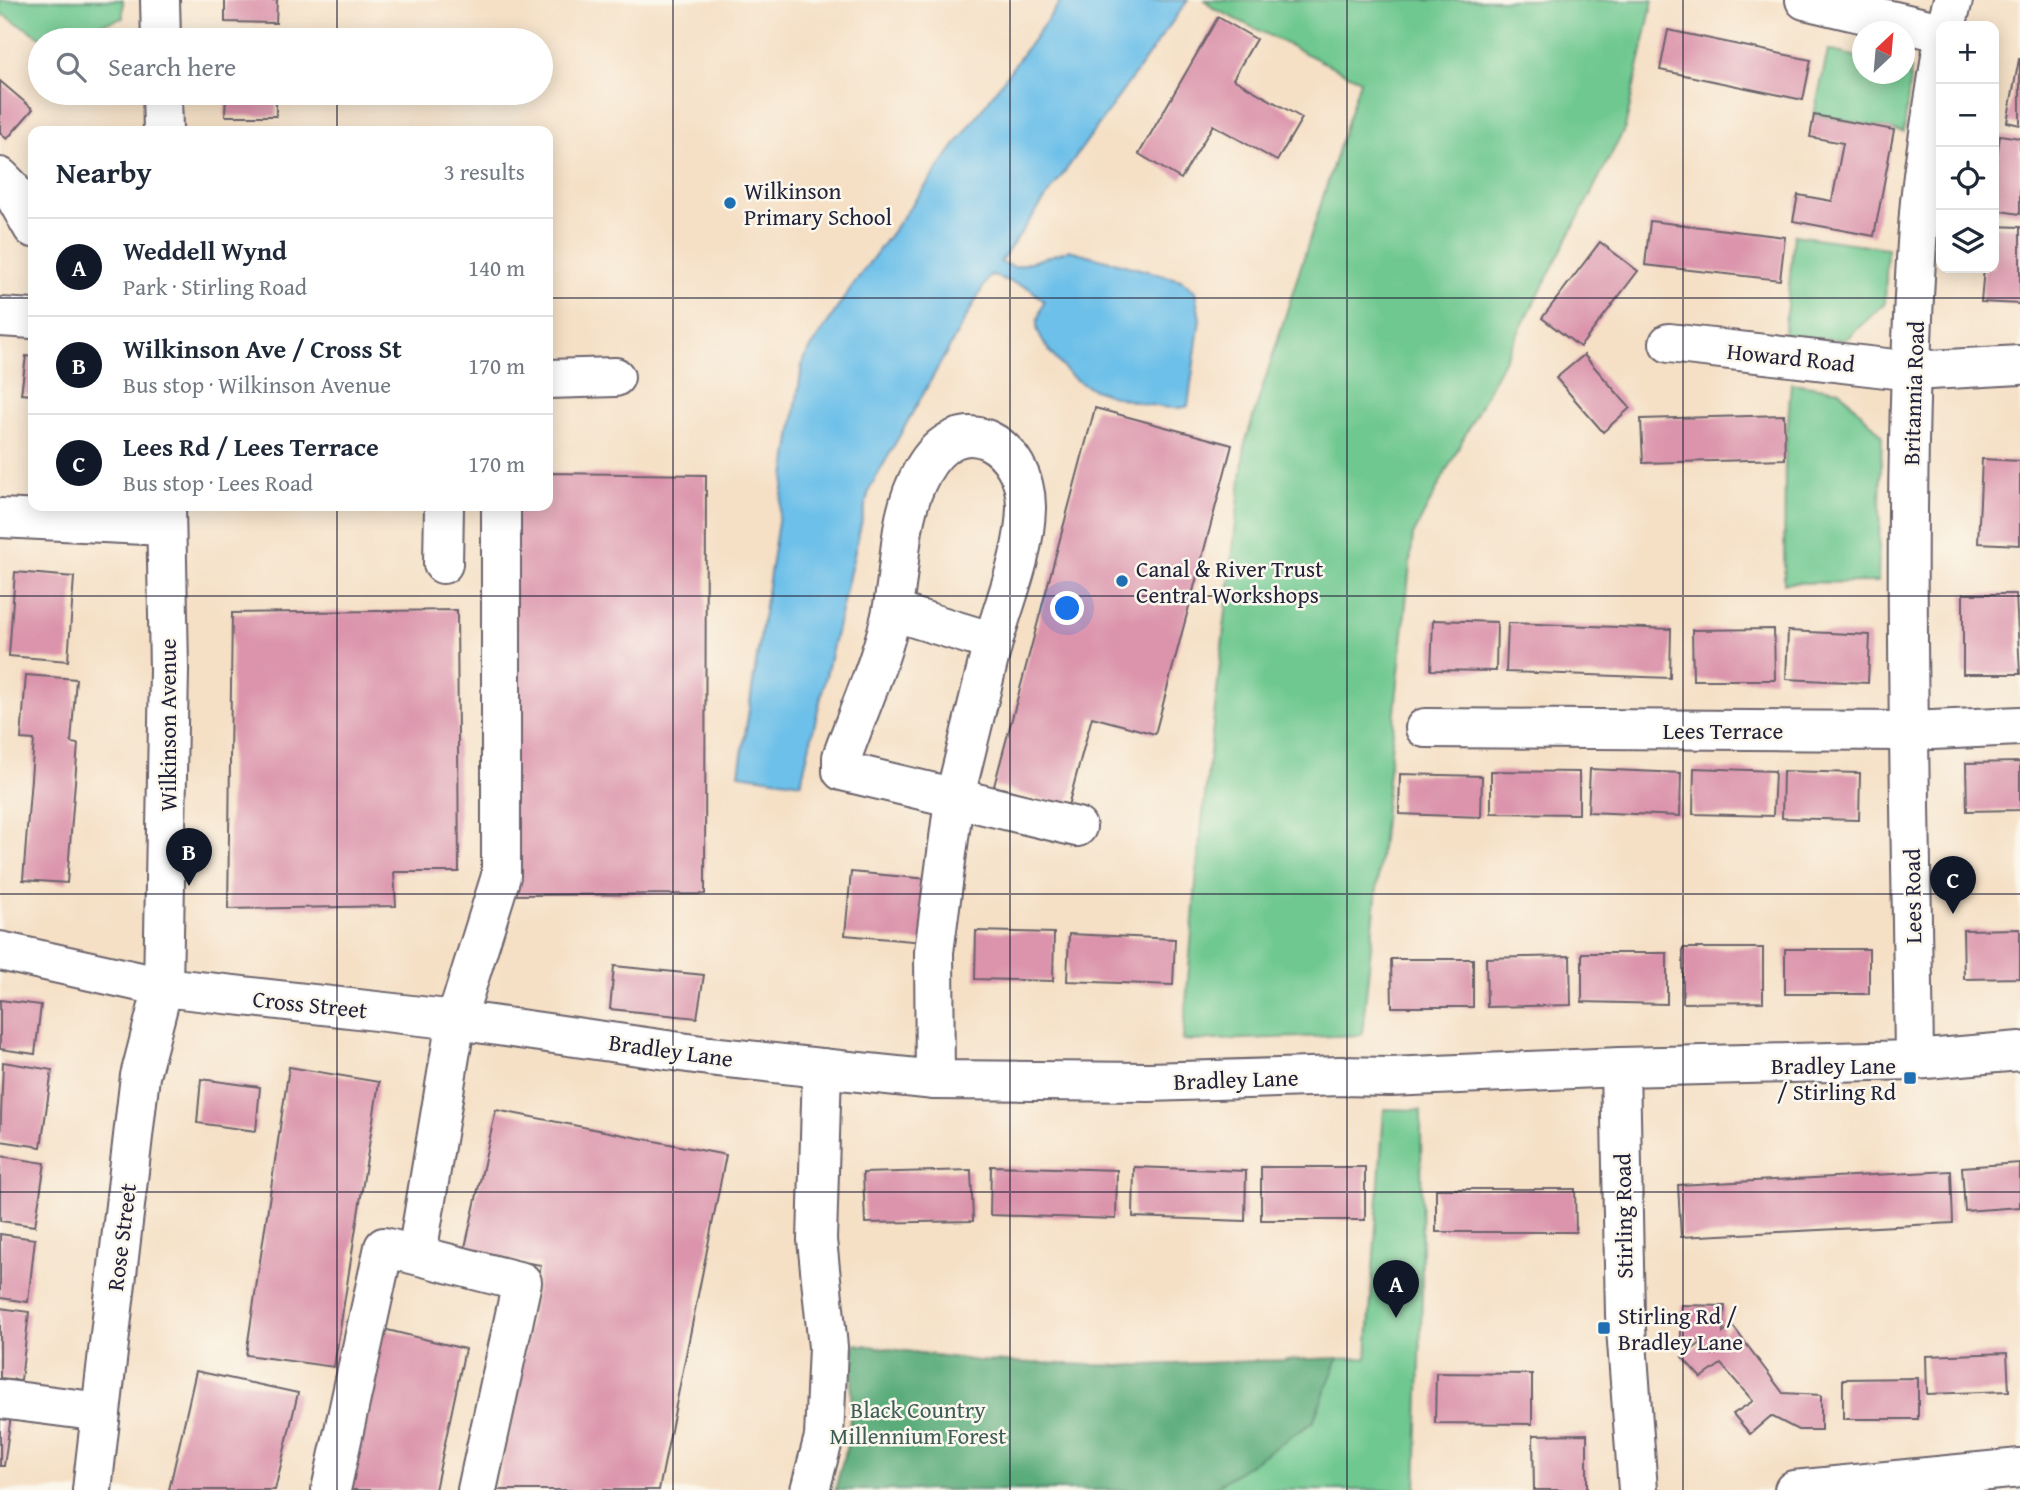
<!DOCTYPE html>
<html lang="en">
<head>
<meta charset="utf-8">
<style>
	:root { --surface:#fff; --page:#f2f2f3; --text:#1f2937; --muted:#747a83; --line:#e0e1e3; --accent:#111827 }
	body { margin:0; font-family:"Gentium Book Plus",serif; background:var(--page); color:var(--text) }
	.controls { position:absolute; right:21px; top:21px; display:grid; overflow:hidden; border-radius:14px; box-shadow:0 4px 18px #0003 }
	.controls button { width:63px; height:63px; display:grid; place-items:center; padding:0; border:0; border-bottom:2px solid var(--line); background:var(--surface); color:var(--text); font:35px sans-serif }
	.compass { position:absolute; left:1852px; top:21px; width:63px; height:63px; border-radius:50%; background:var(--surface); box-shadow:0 4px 18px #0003; rotate:26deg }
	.you { position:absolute; left:1068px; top:609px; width:24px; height:24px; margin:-18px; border:5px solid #fff; border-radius:50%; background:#1a73e8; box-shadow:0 0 0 10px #1a73e833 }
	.badge { display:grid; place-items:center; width:46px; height:46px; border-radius:50%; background:var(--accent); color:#fff; font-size:23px; font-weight:700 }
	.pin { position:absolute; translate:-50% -58px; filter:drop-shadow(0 2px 4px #0008) }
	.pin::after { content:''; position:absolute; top:37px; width:24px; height:21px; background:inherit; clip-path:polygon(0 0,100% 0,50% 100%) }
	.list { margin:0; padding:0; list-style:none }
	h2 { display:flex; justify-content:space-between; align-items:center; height:91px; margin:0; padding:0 28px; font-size:30px }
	h2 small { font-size:23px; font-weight:400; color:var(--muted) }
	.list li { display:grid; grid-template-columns:46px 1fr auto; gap:21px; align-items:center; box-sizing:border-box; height:98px; padding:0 28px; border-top:2px solid var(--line) }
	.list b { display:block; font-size:26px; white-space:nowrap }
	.list p { margin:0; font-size:23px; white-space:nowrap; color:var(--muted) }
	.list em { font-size:23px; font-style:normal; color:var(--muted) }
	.icon { flex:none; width:38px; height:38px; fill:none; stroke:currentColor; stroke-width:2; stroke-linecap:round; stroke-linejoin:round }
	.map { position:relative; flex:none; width:2020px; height:1490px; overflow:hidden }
	.search { position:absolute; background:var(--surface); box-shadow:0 4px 18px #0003; left:28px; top:28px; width:525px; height:77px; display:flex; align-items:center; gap:18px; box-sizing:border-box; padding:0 24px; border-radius:38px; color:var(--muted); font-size:26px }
	.panel { position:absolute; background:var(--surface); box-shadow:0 4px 18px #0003; left:28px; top:126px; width:525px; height:385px; border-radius:14px }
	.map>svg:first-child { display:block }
</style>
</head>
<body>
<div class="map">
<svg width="2020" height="1490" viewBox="0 0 2020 1490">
	<rect width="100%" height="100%" fill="#fbf7ec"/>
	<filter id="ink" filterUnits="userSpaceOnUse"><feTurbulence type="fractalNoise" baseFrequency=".0143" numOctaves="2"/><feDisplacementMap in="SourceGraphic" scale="14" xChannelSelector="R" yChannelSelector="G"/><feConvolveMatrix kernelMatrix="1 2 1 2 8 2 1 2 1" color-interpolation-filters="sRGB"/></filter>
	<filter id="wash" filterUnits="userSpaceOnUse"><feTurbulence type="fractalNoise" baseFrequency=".00686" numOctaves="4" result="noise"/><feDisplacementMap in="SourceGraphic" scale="28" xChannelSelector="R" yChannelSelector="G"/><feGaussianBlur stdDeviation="1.57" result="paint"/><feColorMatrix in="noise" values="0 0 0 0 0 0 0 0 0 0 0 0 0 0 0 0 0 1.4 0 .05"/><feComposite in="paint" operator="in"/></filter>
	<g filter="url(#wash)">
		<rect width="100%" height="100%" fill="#f5e0c6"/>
		<g fill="#6ec88f" stroke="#487565" stroke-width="2">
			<polygon points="0,0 123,0 123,18 46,40 0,13"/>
			<polygon points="1205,0 1653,0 1625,128 1413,535 1362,1035 1183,1041 1198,858 1245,443 1360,80 1213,8"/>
			<polygon points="1828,50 1862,58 1862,74 1904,74 1905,67 1911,69 1904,132 1814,115"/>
			<polygon points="1794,235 1887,248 1885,303 1845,340 1784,335"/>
			<polygon points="1791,383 1839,390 1882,435 1878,582 1784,583 1785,459"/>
			<polygon points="1384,1109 1421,1110 1422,1297 1416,1490 835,1490 849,1437 854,1344 978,1361 1119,1366 1367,1358"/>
		</g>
		<polygon fill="#5aac7a" stroke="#3e675a" stroke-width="2" points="854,1344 978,1361 1119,1366 1338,1358 1313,1422 1211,1490 835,1490 849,1437"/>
		<path fill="#6dc0e9" stroke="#487192" stroke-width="2" d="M1062,0H1188L1000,262L1015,267L1069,250L1181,280L1195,291L1200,319L1188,406C1167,414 1100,394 1079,382C1067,374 1039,342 1037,327C1036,320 1042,309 1044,301L1029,288L990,275L869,490L801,783L739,774L803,360L850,289Z"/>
		<g id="blocks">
			<g fill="#db94ac">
				<polygon points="225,0 277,0 276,23 225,22"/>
				<polygon points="1218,17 1256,39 1233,79 1302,118 1277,161 1213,125 1181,179 1139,154"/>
				<polygon points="1668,30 1811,60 1803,100 1660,70"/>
				<polygon points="2019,59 2020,59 2020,125 2007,122"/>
				<polygon points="0,81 33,109 7,139 0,133"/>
				<polygon points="226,93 276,93 276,116 225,116"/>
				<polygon points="1814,115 1894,130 1874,236 1793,221 1798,195 1832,201 1843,143 1810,137"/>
				<polygon points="2000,135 2020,138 2020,214 1994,210 1994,177"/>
				<polygon points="1650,221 1785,237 1780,280 1645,265"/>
				<polygon points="1994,226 2020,227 2020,304 1981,302 1984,268 1994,268"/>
				<polygon points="1600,242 1638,271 1580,347 1542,318"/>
				<polygon points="1584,355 1630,408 1603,432 1556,378"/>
				<polygon points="26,356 33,357 33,395 21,394"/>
				<polygon points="1095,408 1232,445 1155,734 1092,717 1068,806 994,786"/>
				<polygon points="1784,415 1785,459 1643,463 1641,419"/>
				<polygon points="1982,459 2020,461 2020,545 1978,543"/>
				<polygon points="548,473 706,475 705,894 507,895 504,506 548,506"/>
				<polygon points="15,572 74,577 68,661 9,656"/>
				<polygon points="1963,594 2016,594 2020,674 1963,674"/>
				<polygon points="457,610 459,872 394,872 396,906 228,909 232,613"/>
				<polygon points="1433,620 1497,622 1496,671 1431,670"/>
				<polygon points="1508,623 1671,629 1670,678 1506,672"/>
				<polygon points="1774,629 1775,680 1693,680 1692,630"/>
				<polygon points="1788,631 1870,635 1868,683 1786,679"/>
				<polygon points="26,675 76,679 71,743 78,744 67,883 23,880 34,740 21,739"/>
				<polygon points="2020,762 2020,810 1967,811 1966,763"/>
				<polygon points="1694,768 1775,771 1773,816 1693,814"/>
				<polygon points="1590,769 1681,773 1680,816 1588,812"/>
				<polygon points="1491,771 1579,772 1579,814 1491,813"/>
				<polygon points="1783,771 1860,773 1859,820 1782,818"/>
				<polygon points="1400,774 1482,776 1481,817 1399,814"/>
				<polygon points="851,872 928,879 923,942 845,935"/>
				<polygon points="2020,929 2020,978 1964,979 1963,930"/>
				<polygon points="976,931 1054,933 1053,981 975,979"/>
				<polygon points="1069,934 1175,939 1173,985 1067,981"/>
				<polygon points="1683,948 1763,948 1763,1002 1683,1003"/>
				<rect x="1785" y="949" width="84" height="45"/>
				<polygon points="1582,953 1667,953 1667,1004 1582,1002"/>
				<polygon points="1570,956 1571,1005 1487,1007 1486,958"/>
				<polygon points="1391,959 1473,959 1473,1007 1392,1007"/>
				<polygon points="614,966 704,975 697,1018 610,1009"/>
				<polygon points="0,1000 41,1005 35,1054 0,1049"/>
				<polygon points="3,1062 52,1070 41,1147 0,1141"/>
				<polygon points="289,1067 379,1082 334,1367 246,1355"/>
				<polygon points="201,1079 260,1087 256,1131 197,1123"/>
				<polygon points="496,1110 726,1155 659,1490 497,1490 541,1265 464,1252"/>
				<polygon points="0,1156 45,1163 35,1226 0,1221"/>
				<polygon points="2020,1163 2020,1207 1965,1211 1962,1167"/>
				<polygon points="991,1166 1117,1170 1116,1219 990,1215"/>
				<polygon points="1134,1167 1246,1171 1245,1221 1133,1217"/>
				<rect x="1261" y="1167" width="104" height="53"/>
				<polygon points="971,1170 973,1221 865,1223 863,1173"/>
				<polygon points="1951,1171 1953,1223 1681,1237 1678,1185"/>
				<polygon points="1436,1189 1575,1189 1576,1232 1436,1232"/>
				<polygon points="0,1234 35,1239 28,1302 0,1298"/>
				<polygon points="1681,1305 1725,1306 1723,1333 1732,1325 1783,1393 1821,1395 1821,1430 1798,1430 1771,1416 1750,1434 1733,1414 1753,1401 1721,1364 1701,1378 1682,1357 1705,1340 1681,1340"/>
				<polygon points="0,1308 29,1312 21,1380 0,1378"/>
				<polygon points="371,1326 465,1349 435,1490 337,1490"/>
				<polygon points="2007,1353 2009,1391 1927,1394 1926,1356"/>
				<polygon points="196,1371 298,1393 275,1490 169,1490"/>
				<polygon points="1436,1373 1532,1374 1532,1424 1435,1423"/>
				<polygon points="1918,1378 1918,1419 1843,1419 1843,1379"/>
				<polygon points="0,1406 12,1408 4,1466 0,1466"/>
				<polygon points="1587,1434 1587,1490 1534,1490 1533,1435"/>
			</g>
		</g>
	</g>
	<g filter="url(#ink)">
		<use href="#blocks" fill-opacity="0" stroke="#6c646c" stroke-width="2"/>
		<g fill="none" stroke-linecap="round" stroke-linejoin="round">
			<defs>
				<g id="minor">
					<polyline points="160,0 161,40"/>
					<polyline points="1805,0 1941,32"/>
					<polyline points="1946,26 1953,0"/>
					<polyline points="162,93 163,131"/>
					<polyline points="0,177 9,186 33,228"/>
					<polyline points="0,317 33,319"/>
					<polyline points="1669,343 1912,371 2020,365"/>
					<polyline points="548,379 615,377"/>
					<polyline points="0,518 165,526"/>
					<polyline points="443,564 444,506"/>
					<path d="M892,611L993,642C1005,600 1025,553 1026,508C1027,447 961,401 922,472C897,517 902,563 892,611C882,660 859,709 842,757V771L1077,827"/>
					<polyline points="1425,728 1910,731 2020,726"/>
					<polyline points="0,951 163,987 456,1020 709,1056 935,1080 1149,1082 1340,1076 1390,1077 1620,1067 1914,1060 2020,1051"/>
					<path d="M1914,1060C1911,778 1899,494 1919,213C1923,160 1934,107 1941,55"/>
					<polyline points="1620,1067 1625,1315 1638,1490"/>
					<polyline points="935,1080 934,952 954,800 993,642"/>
					<polyline points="417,1254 456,1020 501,876 501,506"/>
					<polyline points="0,1399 101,1412"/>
					<polyline points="92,1490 140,1076 163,987 169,670 166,506"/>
					<polyline points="331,1490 384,1247 522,1282 477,1490"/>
					<polyline points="810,1490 824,1437 828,1347 817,1240 822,1068"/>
					<polyline points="1794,1490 2020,1468"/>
				</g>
			</defs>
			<use href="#minor" stroke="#6c646c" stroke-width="42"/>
			<use href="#minor" stroke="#fff" stroke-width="38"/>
		</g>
	</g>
	<path fill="none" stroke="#22223b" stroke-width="2" stroke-opacity="0.55" d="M337,0V40M673,0V1490M1010,0V1490M1347,0V1490M1683,0V1490M337,93V131M0,298H33M548,298H2020M337,506V1490M0,596H2020M0,894H2020M0,1192H2020"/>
	<g fill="#1f6fb2" stroke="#fbf7ec" stroke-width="2.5">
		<circle cx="730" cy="203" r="7"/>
		<circle cx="1122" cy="581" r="7"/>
		<rect x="1903" y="1071" width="14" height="14" rx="3.5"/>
		<rect x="1597" y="1321" width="14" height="14" rx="3.5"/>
	</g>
	<g text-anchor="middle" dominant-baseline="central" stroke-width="5" stroke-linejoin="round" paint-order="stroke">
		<g font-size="23" fill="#22223b" stroke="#fbf7ec" text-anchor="start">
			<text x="744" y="190">Wilkinson<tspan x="744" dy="26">Primary School</tspan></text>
			<text x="1136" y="568">Canal &amp; River Trust<tspan x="1136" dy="26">Central Workshops</tspan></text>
			<text x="1896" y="1065" text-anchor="end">Bradley Lane<tspan x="1896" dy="26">/ Stirling Rd</tspan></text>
			<text x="1618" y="1315">Stirling Rd /<tspan x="1618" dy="26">Bradley Lane</tspan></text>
		</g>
		<g font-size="23" fill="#22223b" stroke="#fbf7ec">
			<text transform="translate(1791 357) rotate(6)">Howard Road</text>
			<text transform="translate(1913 393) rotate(-88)">Britannia Road</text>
			<text transform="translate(167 725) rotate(-90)">Wilkinson Avenue</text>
			<text x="1723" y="730">Lees Terrace</text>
			<text transform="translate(1912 896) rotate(-91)">Lees Road</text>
			<text transform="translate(310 1004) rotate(6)">Cross Street</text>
			<text transform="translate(671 1050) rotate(8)">Bradley Lane</text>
			<text transform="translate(1236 1079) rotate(-2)">Bradley Lane</text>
			<text transform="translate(1623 1216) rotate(-91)">Stirling Road</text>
			<text transform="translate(121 1237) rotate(-83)">Rose Street</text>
		</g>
		<g font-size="23" fill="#3d5c58" stroke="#fbf7ec">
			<text x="918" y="1409">Black Country<tspan x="918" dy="26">Millennium Forest</tspan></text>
		</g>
	</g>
</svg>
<div class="controls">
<button>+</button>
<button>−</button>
<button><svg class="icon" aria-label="locate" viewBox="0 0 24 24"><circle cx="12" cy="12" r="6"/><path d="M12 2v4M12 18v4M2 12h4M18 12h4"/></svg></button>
<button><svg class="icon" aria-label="layers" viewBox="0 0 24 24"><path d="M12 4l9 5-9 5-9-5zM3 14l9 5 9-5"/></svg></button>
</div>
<svg class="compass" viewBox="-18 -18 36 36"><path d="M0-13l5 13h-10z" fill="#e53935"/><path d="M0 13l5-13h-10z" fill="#747a83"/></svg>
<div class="you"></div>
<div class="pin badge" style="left:1396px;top:1318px">A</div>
<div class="pin badge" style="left:189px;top:886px">B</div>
<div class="pin badge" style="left:1953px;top:914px">C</div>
<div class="search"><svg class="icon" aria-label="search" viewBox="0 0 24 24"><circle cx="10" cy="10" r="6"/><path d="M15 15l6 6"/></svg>Search here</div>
<section class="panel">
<h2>Nearby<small>3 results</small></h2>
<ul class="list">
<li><span class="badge">A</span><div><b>Weddell Wynd</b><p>Park · Stirling Road</p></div><em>140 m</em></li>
<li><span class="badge">B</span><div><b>Wilkinson Ave / Cross St</b><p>Bus stop · Wilkinson Avenue</p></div><em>170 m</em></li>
<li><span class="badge">C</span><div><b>Lees Rd / Lees Terrace</b><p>Bus stop · Lees Road</p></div><em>170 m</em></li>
</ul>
</section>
</div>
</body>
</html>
